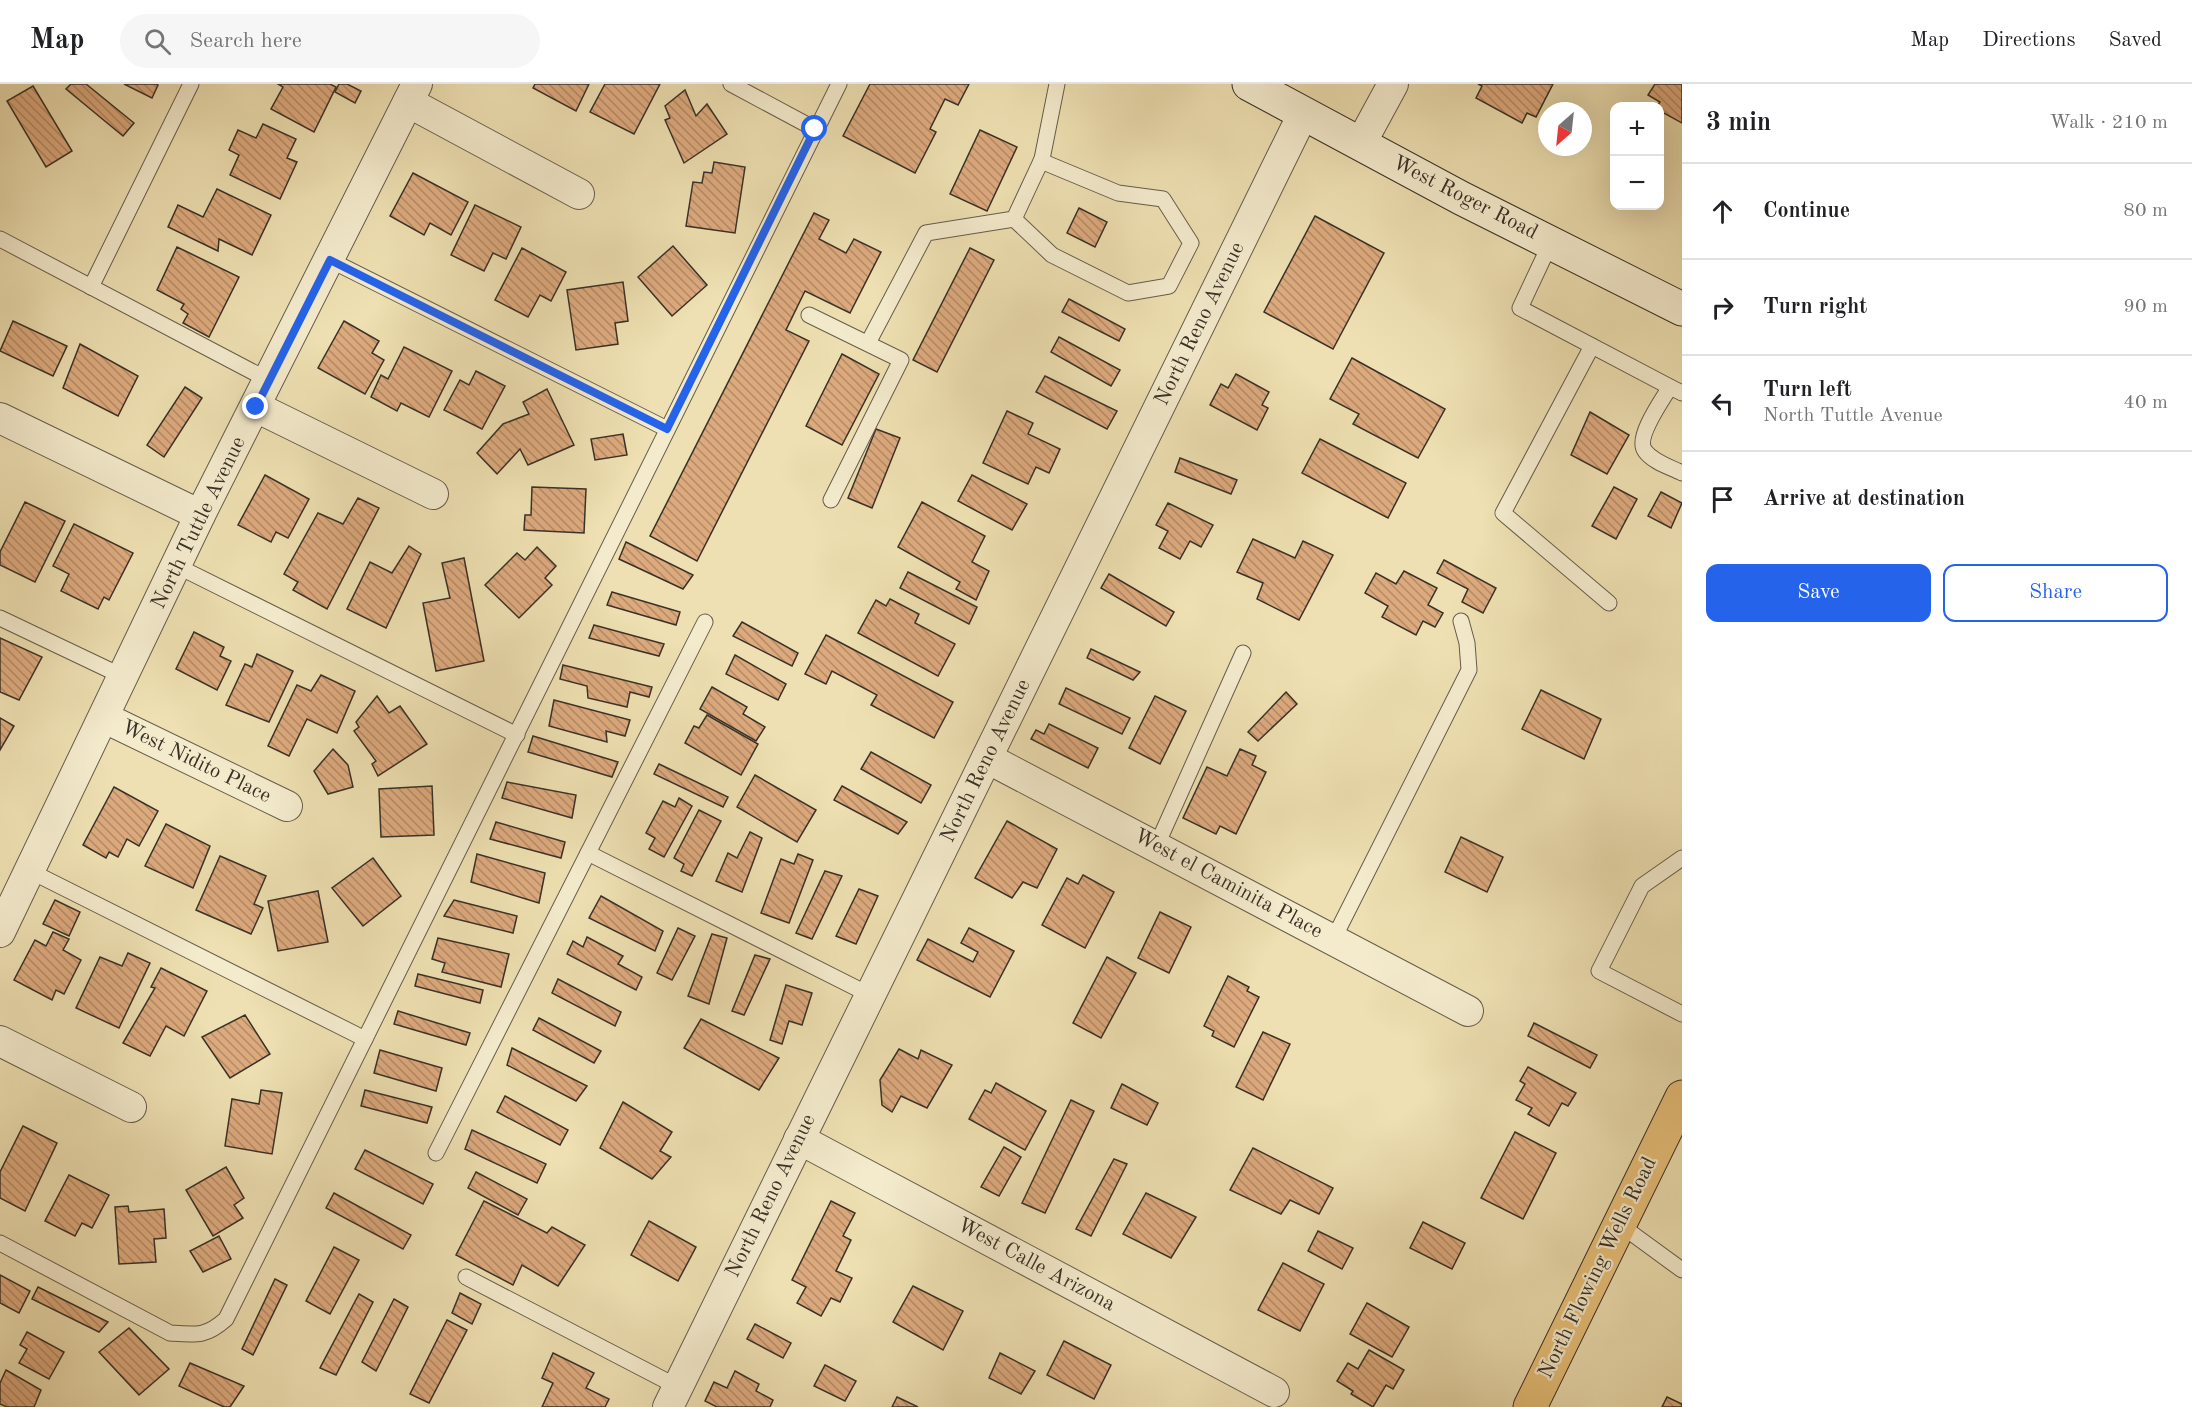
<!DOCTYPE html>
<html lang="en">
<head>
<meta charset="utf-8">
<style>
	:root { --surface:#fff; --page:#f6f6f6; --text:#202124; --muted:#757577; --line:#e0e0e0; --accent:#2563eb }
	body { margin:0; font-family:"Old Standard TT",serif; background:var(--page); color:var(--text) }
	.controls { position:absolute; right:18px; top:18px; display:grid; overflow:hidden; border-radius:12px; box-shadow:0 6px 24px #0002 }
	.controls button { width:54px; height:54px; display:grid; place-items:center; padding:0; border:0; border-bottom:2px solid var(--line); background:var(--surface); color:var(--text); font:30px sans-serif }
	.compass { position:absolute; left:1538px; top:18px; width:54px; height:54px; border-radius:50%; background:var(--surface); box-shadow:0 6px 24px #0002; rotate:207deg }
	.stop { position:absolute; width:18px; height:18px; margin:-14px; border:4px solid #2563eb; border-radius:50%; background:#fff }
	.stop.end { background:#2563eb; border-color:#fff; box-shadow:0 2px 6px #0008 }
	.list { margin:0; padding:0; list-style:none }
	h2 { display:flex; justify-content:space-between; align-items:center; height:78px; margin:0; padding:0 24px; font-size:26px }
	h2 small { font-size:20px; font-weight:400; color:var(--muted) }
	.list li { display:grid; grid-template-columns:39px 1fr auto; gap:18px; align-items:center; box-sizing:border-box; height:96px; padding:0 24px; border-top:2px solid var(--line) }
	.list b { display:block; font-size:22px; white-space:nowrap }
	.list p { margin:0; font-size:20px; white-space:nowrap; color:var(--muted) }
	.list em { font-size:20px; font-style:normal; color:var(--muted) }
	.actions { display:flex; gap:12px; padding:18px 24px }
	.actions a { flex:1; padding:14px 0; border:2px solid var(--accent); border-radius:12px; text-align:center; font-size:21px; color:var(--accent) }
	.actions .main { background:var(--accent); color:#fff }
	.icon { flex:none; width:33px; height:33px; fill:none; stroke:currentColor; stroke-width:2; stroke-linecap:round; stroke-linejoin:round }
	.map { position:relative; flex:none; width:1682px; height:1323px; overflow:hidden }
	header { display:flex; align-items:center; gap:36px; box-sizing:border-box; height:84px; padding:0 30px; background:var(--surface); border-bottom:2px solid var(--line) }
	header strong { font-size:28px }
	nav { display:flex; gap:33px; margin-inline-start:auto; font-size:21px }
	.search { width:420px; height:54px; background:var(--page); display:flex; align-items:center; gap:15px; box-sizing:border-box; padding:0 21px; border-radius:33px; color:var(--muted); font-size:22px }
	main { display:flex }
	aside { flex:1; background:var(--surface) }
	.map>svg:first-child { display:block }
</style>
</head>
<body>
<header>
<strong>Map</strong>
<div class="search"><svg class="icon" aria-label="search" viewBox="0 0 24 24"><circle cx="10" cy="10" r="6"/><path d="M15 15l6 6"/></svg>Search here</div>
<nav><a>Map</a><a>Directions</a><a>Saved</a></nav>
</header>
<main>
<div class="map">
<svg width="1682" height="1323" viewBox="0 0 1682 1323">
	<defs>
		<pattern id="building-back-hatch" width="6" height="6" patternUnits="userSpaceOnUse" patternTransform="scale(1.5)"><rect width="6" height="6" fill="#ddaa7e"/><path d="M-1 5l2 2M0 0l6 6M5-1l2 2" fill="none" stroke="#b48b67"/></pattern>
	</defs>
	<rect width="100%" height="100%" fill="#eee0b2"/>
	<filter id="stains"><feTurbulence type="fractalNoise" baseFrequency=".00333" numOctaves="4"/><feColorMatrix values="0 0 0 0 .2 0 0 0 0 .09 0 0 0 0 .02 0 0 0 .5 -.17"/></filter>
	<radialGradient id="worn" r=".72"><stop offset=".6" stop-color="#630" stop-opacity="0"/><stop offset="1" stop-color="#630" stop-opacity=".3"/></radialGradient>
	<g fill="url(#building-back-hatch)" stroke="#393127" stroke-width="1.5">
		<polygon points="71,0 86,0 134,39 123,52 66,5"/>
		<polygon points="124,0 156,0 158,1 152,14"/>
		<polygon points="278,0 330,0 336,3 314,48 271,25 283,3"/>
		<polygon points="339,0 347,0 361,7 355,19 335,8"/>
		<polygon points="535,0 589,0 576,27 533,4"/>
		<polygon points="605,0 660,0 634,50 590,28"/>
		<polygon points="870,0 969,0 958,21 945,15 930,45 936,48 915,89 843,52"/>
		<polygon points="1478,0 1553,0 1536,33 1527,29 1522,39 1476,14 1482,2"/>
		<polygon points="1655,0 1682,0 1682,39 1660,27 1657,22 1660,18 1648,11"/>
		<polygon points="33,2 72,67 46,83 7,17"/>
		<polygon points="685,6 696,32 707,20 727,50 684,79 665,36 670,34 665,22"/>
		<polygon points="263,40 296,55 287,74 297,78 280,115 230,91 239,71 229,66 238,46 256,54"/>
		<polygon points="980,46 1017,63 987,127 950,110"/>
		<polygon points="714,78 745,83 735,149 686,142 693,98 702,99 704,88 712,89"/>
		<polygon points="413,89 468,118 451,151 430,139 424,151 390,132"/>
		<polygon points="217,105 271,131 252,171 219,155 218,167 168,143 178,121 203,133"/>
		<polygon points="475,121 521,143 506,175 493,169 484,187 451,171"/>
		<polygon points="1079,124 1107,138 1095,163 1067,149"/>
		<polygon points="814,129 829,136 819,155 846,169 854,155 881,168 850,229 805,207 786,246 809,257 697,477 650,452"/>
		<polygon points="1315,132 1384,169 1333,265 1264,228"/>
		<polygon points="673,162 707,201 672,232 638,193"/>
		<polygon points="177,163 239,193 209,253 183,239 188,230 181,225 184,220 157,206"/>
		<polygon points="522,164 566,188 551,217 540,211 528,233 495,216"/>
		<polygon points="970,164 994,176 937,288 913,276"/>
		<polygon points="623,198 628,237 615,239 618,260 576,266 567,206"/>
		<polygon points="1069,215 1125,245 1119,257 1062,228"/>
		<polygon points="13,237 67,262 53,292 0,267"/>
		<polygon points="344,237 379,257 372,269 384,276 365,310 318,284"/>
		<polygon points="1059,253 1120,286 1111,302 1051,268"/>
		<polygon points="80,260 138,292 118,332 63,304"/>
		<polygon points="404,263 452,287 429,333 401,319 397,327 371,313 381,291 388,295"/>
		<polygon points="842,270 879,290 842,361 806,342"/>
		<polygon points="1352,274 1445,325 1418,374 1353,340 1359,330 1330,315"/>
		<polygon points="476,287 505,302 482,345 444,326 460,296 469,301"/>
		<polygon points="1236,290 1269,308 1262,321 1268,324 1257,346 1210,321 1221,300 1228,304"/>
		<polygon points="1045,292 1117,327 1107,345 1036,308"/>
		<polygon points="185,303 202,314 164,373 147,361"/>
		<polygon points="547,305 574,361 528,381 520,365 497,390 477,369 503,340 529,330 523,318"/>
		<polygon points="1007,327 1033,339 1028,350 1060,365 1049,389 1036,383 1028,400 983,379"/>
		<polygon points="1590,328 1629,351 1607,390 1571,371"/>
		<polygon points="876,345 900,354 872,424 848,414"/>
		<polygon points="623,350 627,371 595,376 591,355"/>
		<polygon points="1320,355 1406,399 1388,434 1302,389"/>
		<polygon points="1180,374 1237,396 1231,410 1175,388"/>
		<polygon points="265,391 309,415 288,454 276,448 271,458 238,441"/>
		<polygon points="972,391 1027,420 1012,446 958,417"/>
		<polygon points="532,403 586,405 584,449 524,446 525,431 531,431"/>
		<polygon points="1614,403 1637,415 1616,455 1592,442"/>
		<polygon points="1661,408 1682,419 1671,444 1648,432"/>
		<polygon points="358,414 379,424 327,525 293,506 298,498 284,490 318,429 343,440"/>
		<polygon points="25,418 65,437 35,498 0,481 0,468"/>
		<polygon points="922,418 985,452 972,478 989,487 976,516 956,505 960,498 898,463"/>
		<polygon points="1168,419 1213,441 1201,463 1190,457 1180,475 1159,464 1168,447 1156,441"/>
		<polygon points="74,440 133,469 109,516 104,513 98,525 61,507 69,490 53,482"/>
		<polygon points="1253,455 1295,474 1303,457 1333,471 1299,536 1257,515 1263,499 1237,488"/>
		<polygon points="626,458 693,491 683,505 619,475"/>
		<polygon points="409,462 421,470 386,544 347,525 370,478 392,489"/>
		<polygon points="537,463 556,482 545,494 552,501 519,534 485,501 517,469 525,476"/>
		<polygon points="464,474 484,577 436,587 423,519 450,514 442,479"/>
		<polygon points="1444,476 1496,504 1483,529 1462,518 1468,505 1437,489"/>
		<polygon points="1404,487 1437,504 1428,521 1443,529 1435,543 1423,537 1416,551 1382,533 1388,522 1365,509 1376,489 1396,500"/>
		<polygon points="908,488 977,523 969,540 900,504"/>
		<polygon points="1109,490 1174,528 1166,542 1101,504"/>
		<polygon points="612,508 680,528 676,541 607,521"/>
		<polygon points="890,515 919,530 915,539 955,560 938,592 858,549 876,516 886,522"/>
		<polygon points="742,538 798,569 792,582 733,552"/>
		<polygon points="594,541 664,560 659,572 589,554"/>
		<polygon points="194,548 224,563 220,572 231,577 217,606 176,585"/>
		<polygon points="826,551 953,618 934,654 871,621 877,611 832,587 826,600 805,590"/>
		<polygon points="0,554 42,573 19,616 0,608"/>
		<polygon points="1091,565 1140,588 1133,596 1087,574"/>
		<polygon points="257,570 293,587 269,638 226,621 245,580 252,583"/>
		<polygon points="735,571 786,600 778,616 726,590"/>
		<polygon points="563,581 652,603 649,613 630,608 627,623 588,614 587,602 560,595"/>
		<polygon points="321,591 355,607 337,649 307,635 289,672 268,662 297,601 311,607"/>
		<polygon points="712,603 747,623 743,630 765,643 756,657 700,625"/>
		<polygon points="1066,604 1130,634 1122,650 1059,620"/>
		<polygon points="1541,606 1601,635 1584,675 1522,645"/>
		<polygon points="1286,608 1297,620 1258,657 1248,648"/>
		<polygon points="377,612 389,629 400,622 427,660 378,692 372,680 376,677 354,647 359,643 356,638"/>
		<polygon points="1155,612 1186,627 1160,680 1129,664"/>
		<polygon points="554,616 630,636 625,652 606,647 607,658 549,642"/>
		<polygon points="707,631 758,660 741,691 685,659 694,642 699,644"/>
		<polygon points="0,634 14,642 0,666"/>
		<polygon points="1049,640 1098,664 1088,684 1031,655 1036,646 1044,650"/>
		<polygon points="533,652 618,678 612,693 528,668"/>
		<polygon points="333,665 348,681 353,703 328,710 314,687"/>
		<polygon points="1240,665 1256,672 1252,681 1266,688 1236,750 1220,742 1216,750 1183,734 1207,683 1227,692"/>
		<polygon points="871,668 931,701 921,719 861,685"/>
		<polygon points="659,680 728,713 723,723 654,690"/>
		<polygon points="755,691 816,726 797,758 737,723"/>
		<polygon points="507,698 576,711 572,734 502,714"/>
		<polygon points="432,702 434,751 381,753 379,705"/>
		<polygon points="842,702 907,738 898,750 834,716"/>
		<polygon points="114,703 158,727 139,762 127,755 118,773 109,768 106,774 83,761"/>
		<polygon points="679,714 692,722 664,773 649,765 655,754 646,749 663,717 675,723"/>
		<polygon points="699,726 721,737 692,792 681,787 684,780 674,774"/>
		<polygon points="1007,737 1057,765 1037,804 1023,798 1012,814 975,794"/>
		<polygon points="496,738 565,758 561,774 490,755"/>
		<polygon points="166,740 210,762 193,804 145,782"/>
		<polygon points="750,748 762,754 742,808 716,797 728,769 737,774"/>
		<polygon points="1461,753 1503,773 1487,808 1445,788"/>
		<polygon points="477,770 545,789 539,819 471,798"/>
		<polygon points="798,770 813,776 789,839 761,829 781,775 794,780"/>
		<polygon points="220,772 266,792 254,820 263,824 251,850 196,826"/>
		<polygon points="373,774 401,812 363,842 332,804"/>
		<polygon points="825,787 842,792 812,855 796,849"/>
		<polygon points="1083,791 1114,808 1085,864 1042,841 1067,794 1078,800"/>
		<polygon points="859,805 878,812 856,860 836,852"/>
		<polygon points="318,807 328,858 278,867 268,817"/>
		<polygon points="601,812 663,847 655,867 589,834"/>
		<polygon points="55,816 80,828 69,852 43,840"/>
		<polygon points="454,816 517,832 513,849 444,832"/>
		<polygon points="1160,828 1191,843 1169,889 1138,874"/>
		<polygon points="678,844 695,852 672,896 657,889"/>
		<polygon points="969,844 1014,867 990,913 917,876 928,855 973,878 978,868 961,859"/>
		<polygon points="53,848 69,855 63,866 81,876 64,910 56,906 52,916 14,896 35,856 46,862"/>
		<polygon points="712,850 727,854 709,920 688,912"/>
		<polygon points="587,853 623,872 618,880 642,893 636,906 567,870 573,857 583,863"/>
		<polygon points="438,854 509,870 501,903 442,888 445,879 432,875"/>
		<polygon points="128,869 150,879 119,944 76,924 100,873 122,882"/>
		<polygon points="755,871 770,875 744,931 732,927"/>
		<polygon points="1107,873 1136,889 1101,954 1073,939"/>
		<polygon points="161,884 207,907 184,952 166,942 150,972 123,959 155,904 151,903"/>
		<polygon points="418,890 483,906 480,919 415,902"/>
		<polygon points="1228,892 1249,903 1247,907 1259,913 1234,963 1212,952 1214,947 1204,942"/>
		<polygon points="558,895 621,928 615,942 552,909"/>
		<polygon points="786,901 812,909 802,941 789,937 782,960 770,956"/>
		<polygon points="398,927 470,949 466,961 394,940"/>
		<polygon points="245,931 270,970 230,994 202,953"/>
		<polygon points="539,934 601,967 594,979 533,946"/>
		<polygon points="701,935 779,974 759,1006 684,964"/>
		<polygon points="1534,939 1597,971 1590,984 1528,952"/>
		<polygon points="1263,948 1290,960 1263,1016 1236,1003"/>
		<polygon points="512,964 587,1002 576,1017 507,981"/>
		<polygon points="899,965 918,975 921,966 952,981 927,1024 901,1012 892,1028 882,1021 880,996"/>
		<polygon points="380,966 442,984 436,1007 374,989"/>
		<polygon points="1528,983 1576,1009 1568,1022 1562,1019 1549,1042 1528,1030 1532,1024 1516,1016 1525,1000 1520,997"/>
		<polygon points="996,999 1046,1027 1025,1066 969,1035 985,1006 991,1009"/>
		<polygon points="1122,1000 1158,1019 1147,1041 1111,1024"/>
		<polygon points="261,1006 282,1009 272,1070 225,1062 232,1015 259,1020"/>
		<polygon points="365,1006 432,1023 427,1039 361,1022"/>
		<polygon points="505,1012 568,1046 560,1061 497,1028"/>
		<polygon points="1071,1016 1094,1027 1045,1129 1022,1119"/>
		<polygon points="623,1018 672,1048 660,1067 671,1073 652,1095 600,1064"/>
		<polygon points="23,1042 57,1059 25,1127 0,1114 0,1088"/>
		<polygon points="472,1046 546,1080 537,1099 465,1065"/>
		<polygon points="1515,1048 1556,1069 1523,1135 1481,1114"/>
		<polygon points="1004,1063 1021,1073 999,1112 981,1103"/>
		<polygon points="1253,1064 1333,1104 1319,1130 1290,1116 1281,1130 1230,1106"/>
		<polygon points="365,1066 433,1100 423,1120 355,1085"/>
		<polygon points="1114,1075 1127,1080 1091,1152 1076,1145"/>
		<polygon points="226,1083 244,1114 234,1121 243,1134 213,1152 186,1106"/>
		<polygon points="476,1088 527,1115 518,1131 468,1104"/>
		<polygon points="69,1091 109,1111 92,1144 82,1139 75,1152 45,1137"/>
		<polygon points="334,1109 411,1151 403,1165 326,1124"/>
		<polygon points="1146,1109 1196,1133 1171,1174 1123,1150"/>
		<polygon points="484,1117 547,1149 552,1143 585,1161 558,1202 522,1181 513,1201 456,1171"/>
		<polygon points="831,1117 855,1129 843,1152 851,1156 836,1187 852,1194 840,1218 831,1214 821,1232 797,1219 806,1203 792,1196"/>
		<polygon points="128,1122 129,1128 164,1125 166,1154 154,1155 156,1178 119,1180 115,1123"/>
		<polygon points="649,1137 696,1163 678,1197 631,1171"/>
		<polygon points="1423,1138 1465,1159 1452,1185 1410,1164"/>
		<polygon points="1318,1147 1353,1164 1342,1185 1308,1167"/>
		<polygon points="219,1152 231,1175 203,1188 190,1167"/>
		<polygon points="334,1163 359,1176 330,1230 306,1217"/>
		<polygon points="1283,1179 1324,1200 1300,1247 1258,1226"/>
		<polygon points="0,1191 30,1207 19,1229 0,1219"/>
		<polygon points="275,1195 287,1201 253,1271 242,1265"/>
		<polygon points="913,1202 963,1227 943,1266 893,1238"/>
		<polygon points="38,1203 108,1238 99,1248 32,1215"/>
		<polygon points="460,1209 481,1220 472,1240 452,1229"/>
		<polygon points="359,1210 373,1218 336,1291 320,1284"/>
		<polygon points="394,1215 408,1223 376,1287 362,1278"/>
		<polygon points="1367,1219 1409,1243 1392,1273 1350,1250"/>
		<polygon points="447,1236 467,1246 429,1319 410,1310"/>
		<polygon points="755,1240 791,1259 783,1274 747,1255"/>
		<polygon points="129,1244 169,1285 139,1311 99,1268"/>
		<polygon points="27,1248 64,1268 49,1295 19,1279 27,1265 20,1261"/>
		<polygon points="1064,1257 1111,1281 1094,1315 1047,1291"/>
		<polygon points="1369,1266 1404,1286 1393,1305 1386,1301 1373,1323 1351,1310 1353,1307 1337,1297 1348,1279 1358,1285"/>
		<polygon points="553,1269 594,1289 586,1304 609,1315 605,1323 542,1323 553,1299 542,1294"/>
		<polygon points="1000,1269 1035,1287 1021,1310 989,1294"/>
		<polygon points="190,1279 244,1302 230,1323 224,1323 179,1302"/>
		<polygon points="825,1281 856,1297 845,1317 814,1302"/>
		<polygon points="6,1286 41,1306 34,1323 7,1323 0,1320 0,1299"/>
		<polygon points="735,1287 759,1300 756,1307 773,1316 770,1323 717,1323 705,1317 714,1298 727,1304"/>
		<polygon points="897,1313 918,1323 892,1323"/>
		<polygon points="1667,1313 1682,1320 1682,1323 1662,1323"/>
	</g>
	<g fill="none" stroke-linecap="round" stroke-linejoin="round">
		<defs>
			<g id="lane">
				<polyline points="731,0 815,45"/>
				<polyline points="1014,135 1052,171 1128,209 1169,202 1191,159 1163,115 1118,109 1041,77"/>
				<polyline points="0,155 270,297"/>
				<polyline points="1551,158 1520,224 1670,303"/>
				<polyline points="330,176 667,345"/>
				<polyline points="91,203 191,0"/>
				<polyline points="809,231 901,276 831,416"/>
				<polyline points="868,259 926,149 1014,135 1042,75 1057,0"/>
				<polyline points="1592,262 1503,429 1609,519"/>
				<path d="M1682,309L1670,303C1662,316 1635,354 1645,367C1653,378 1670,383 1682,389"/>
				<polyline points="177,482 517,651"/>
				<polyline points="0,534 124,593"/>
				<polyline points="1156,763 1243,569"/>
				<polyline points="588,769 870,911"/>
				<polyline points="1682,774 1642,802 1599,887 1682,930"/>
				<polyline points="30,787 365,955"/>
				<polyline points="1333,856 1469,586 1467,559 1461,537"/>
				<polyline points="436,1069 705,538"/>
				<polyline points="1619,1140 1682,1186"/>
				<path d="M0,1159L170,1249C196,1251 206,1253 226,1235L839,0"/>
				<polyline points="466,1193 678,1303"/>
			</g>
			<g id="street">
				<polyline points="408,18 579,110"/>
				<polyline points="1361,59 1393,0"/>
				<polyline points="256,323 433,410"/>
				<polyline points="0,334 200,431"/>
				<polyline points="105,634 287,722"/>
				<polyline points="987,674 1468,927"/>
				<polyline points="0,848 200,431 417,0"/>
				<polyline points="0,957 131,1023"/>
				<polyline points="799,1055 1274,1308"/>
				<polyline points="668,1323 1303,30"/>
			</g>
			<polyline id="secondary" points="1249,0 1461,114 1682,225"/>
			<polyline id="primary" points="1530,1323 1682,1013"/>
		</defs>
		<use href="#lane" stroke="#665d4a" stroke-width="17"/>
		<use href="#street" stroke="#665d4a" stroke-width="32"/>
		<use href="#secondary" stroke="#393127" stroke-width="35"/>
		<use href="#primary" stroke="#393127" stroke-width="35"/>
		<use href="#lane" stroke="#f4ebcd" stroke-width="15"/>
		<use href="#street" stroke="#f4ebcd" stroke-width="30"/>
		<use href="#secondary" stroke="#f4ebcd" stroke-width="33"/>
		<use href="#primary" stroke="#e7c079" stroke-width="33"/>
	</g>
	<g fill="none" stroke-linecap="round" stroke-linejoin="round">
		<polyline stroke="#2563eb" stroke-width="8" points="256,323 330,176 667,345 815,45"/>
	</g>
	<g text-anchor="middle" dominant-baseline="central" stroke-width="4.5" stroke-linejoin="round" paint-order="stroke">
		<g font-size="21" fill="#393127" stroke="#f4ebcd">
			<text transform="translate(1465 114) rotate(27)">West Roger Road</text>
			<text transform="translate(1200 240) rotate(-64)">North Reno Avenue</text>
			<text transform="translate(199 439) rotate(-64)">North Tuttle Avenue</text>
			<text transform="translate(986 677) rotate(-64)">North Reno Avenue</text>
			<text transform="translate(196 678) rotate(26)">West Nidito Place</text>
			<text transform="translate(1228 800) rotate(28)">West el Caminita Place</text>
			<text transform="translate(771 1112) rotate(-64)">North Reno Avenue</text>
			<text transform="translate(1036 1181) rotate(28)">West Calle Arizona</text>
			<text transform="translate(1598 1184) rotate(-64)">North Flowing Wells Road</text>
		</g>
	</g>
	<rect width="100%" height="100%" filter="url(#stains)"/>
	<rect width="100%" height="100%" fill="url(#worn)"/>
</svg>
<div class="controls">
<button>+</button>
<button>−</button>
</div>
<svg class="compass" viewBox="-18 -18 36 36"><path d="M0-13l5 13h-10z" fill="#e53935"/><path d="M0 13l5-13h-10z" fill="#757577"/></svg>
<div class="stop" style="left:815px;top:45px"></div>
<div class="stop end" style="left:256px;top:323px"></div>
</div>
<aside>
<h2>3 min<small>Walk · 210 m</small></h2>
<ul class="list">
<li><svg class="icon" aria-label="ahead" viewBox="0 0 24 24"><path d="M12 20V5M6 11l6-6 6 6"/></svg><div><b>Continue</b></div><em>80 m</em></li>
<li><svg class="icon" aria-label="right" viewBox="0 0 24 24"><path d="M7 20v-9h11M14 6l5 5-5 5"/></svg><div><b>Turn right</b></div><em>90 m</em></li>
<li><svg class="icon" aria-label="left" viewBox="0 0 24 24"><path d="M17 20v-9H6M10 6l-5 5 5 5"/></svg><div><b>Turn left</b><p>North Tuttle Avenue</p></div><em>40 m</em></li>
<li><svg class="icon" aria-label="arrive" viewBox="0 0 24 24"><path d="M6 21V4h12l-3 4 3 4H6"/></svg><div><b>Arrive at destination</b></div></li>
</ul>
<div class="actions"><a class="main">Save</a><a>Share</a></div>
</aside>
</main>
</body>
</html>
